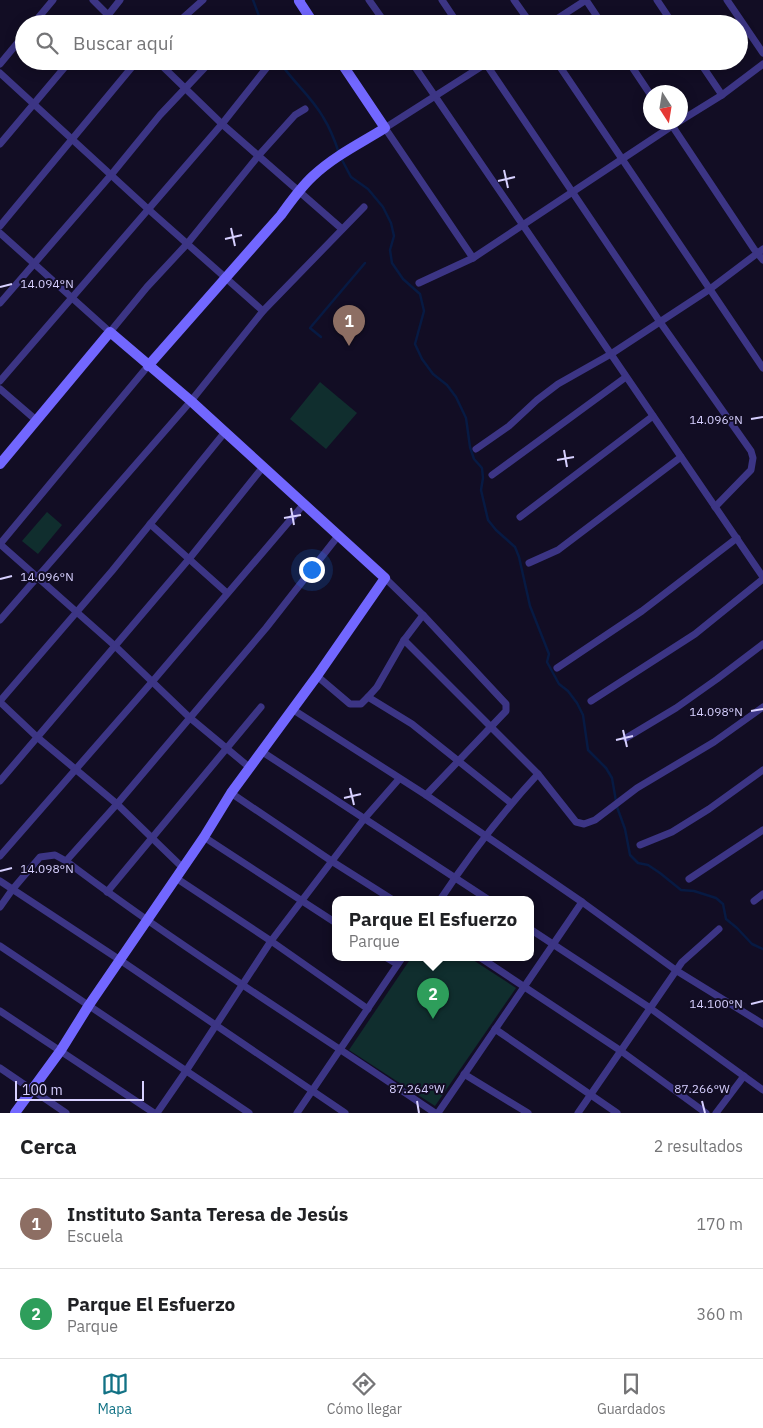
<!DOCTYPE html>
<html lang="es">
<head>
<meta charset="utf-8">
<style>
	:root { --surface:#fff; --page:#f2f2f2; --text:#202124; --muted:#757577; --line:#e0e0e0; --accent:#127285 }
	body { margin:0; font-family:"IBM Plex Sans",sans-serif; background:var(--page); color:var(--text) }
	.compass { position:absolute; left:643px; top:85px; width:45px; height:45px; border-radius:50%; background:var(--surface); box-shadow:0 2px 12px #0003; rotate:168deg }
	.scale { position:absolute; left:15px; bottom:12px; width:129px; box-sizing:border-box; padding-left:5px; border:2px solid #d7d0ff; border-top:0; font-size:14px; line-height:18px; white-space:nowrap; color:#d7d0ff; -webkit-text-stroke:4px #120d24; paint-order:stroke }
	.you { position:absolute; left:311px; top:569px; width:18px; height:18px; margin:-12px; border:4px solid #fff; border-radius:50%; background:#1a73e8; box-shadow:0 0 0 8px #1a73e833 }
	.badge { display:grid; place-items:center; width:32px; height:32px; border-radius:50%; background:var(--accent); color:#fff; font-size:16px; font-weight:700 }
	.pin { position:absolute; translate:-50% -41px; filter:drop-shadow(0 1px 2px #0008) }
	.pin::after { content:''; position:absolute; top:26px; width:18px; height:15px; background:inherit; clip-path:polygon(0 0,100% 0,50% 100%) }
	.popup { position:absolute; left:332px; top:896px; width:202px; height:65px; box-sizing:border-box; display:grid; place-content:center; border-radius:10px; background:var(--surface); filter:drop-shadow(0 1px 4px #0005); font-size:16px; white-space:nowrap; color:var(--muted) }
	.popup b { font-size:19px; color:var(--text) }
	.popup::after { content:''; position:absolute; left:50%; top:100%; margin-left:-10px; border:10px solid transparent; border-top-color:var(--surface) }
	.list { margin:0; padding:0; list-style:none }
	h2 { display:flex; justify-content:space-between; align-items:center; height:65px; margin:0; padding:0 20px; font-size:21px }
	h2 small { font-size:16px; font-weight:400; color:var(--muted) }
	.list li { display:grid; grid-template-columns:32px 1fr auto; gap:15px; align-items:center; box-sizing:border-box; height:90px; padding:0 20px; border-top:1px solid var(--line) }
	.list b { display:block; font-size:19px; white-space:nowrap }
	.list p { margin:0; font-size:16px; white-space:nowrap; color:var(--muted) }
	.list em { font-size:16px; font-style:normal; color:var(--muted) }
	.icon { flex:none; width:28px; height:28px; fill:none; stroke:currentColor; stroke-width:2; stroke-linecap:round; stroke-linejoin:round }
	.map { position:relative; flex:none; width:763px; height:1113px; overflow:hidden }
	.search { position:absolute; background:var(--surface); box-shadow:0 2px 12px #0003; left:15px; right:15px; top:15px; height:55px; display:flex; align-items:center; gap:12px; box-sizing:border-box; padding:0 18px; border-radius:28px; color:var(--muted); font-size:19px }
	.sheet { height:245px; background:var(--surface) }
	nav { display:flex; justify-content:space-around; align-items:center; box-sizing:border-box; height:70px; border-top:1px solid var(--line); background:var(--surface); font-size:14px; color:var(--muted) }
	nav a { display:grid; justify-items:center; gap:2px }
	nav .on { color:var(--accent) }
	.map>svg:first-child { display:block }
</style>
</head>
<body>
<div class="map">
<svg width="763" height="1113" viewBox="0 0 763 1113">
	<rect width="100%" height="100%" fill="#120d24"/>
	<g fill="#102e2e">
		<polygon points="320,382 357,413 326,449 290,419"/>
		<polygon points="47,512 62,525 38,554 22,541"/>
		<polygon points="411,958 470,958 516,988 435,1106 349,1050"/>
	</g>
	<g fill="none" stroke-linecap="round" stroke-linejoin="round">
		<g stroke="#071a43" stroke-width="2.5">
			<polyline points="253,0 262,24"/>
			<path d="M279,61C292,81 311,96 323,117C330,128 335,141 339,153"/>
			<polyline points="341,158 351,177 368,189 383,207 391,223 394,236 390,250 392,263 403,279 420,294 424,311 415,344 422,359 433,374 447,385 456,397 466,418 470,447 474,459 482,468 483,478 481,490 488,520 496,530 515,547 519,557 530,606 549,654 547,662 559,684 568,691 577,703 583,715 588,750 606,768 612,778 617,807 625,829 630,855 638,863 648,865 660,873 681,890 694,891 716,898 723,904 726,919 737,928 752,944 763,949"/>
			<polyline points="321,337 310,328 365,263"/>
		</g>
		<g stroke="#3c3585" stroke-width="7">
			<polyline points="93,0 117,24"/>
			<polyline points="369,0 386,24"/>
			<polyline points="442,0 458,24"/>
			<polyline points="514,0 531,24"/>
			<polyline points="586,0 602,24"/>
			<polyline points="657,0 673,24"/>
			<polyline points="727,0 763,53"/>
			<polyline points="33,24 53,0"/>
			<polyline points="101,24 120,0"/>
			<polyline points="176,24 203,0"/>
			<polyline points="549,24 586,0"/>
			<polyline points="157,61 222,124 342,229"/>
			<polyline points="411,61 763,577"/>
			<polyline points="484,61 660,322 751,451 753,458 751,470 715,507"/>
			<polyline points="556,61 763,368"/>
			<polyline points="628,61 650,94"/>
			<polyline points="699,61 722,95"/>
			<polyline points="0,64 24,35"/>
			<polyline points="0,73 148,209 263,311"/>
			<polyline points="680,121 722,95 763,64"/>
			<polyline points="671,124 754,249 763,260"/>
			<polyline points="0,144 70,61"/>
			<polyline points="0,226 137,61"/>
			<polyline points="0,233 110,332 147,287 187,244 259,155 295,115 305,109"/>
			<polyline points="473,258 385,128 490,61"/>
			<polyline points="419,283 473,258 678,122"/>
			<polyline points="0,303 111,175 160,115 211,61"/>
			<polyline points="0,381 222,124 268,66"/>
			<polyline points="0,389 36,420"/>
			<polyline points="476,449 509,426 537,400 558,384 611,354 710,289 763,249"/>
			<polyline points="492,475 626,377"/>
			<polyline points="520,517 653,416"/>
			<polyline points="150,524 227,593"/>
			<polyline points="0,544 115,646 189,717 249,767"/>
			<polyline points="0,544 148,366"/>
			<polyline points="529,563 558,550 681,457"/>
			<polyline points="385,578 423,615 506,704 506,711 426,795"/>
			<polyline points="423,615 404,640 377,687 368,697 412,724 511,803"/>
			<polyline points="0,620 191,401 263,311 364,207"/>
			<polyline points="404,640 538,774 576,822 584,824 595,820 637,788 714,742 763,707"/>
			<polyline points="557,668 642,611 737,538"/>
			<polyline points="317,676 350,704 361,704 368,697"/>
			<polyline points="0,701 112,571 225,432"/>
			<polyline points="591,701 695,634 763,579"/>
			<polyline points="0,702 37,737 117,804 183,868"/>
			<polyline points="292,709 426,795 582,902 677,971 763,1024"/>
			<polyline points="626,738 676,708 717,679 763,644"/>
			<polyline points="261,751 489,900"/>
			<polyline points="0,781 189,559 263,467"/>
			<polyline points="231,793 333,862 393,900"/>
			<polyline points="204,837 336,923"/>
			<polyline points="640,845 672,832 709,809 763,770"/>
			<polyline points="0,856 152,682 304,504"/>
			<path d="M66,861C185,951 312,1029 435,1113"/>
			<polyline points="176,878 271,941 368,1009"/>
			<polyline points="689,879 763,830"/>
			<polyline points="0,881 120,960 345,1113"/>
			<polyline points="107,892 261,707"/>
			<path d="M440,900C469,856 502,813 538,774"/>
			<polyline points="754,901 763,894"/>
			<polyline points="0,907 12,890 40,857 55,855 66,861 117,804 266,628 338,536"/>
			<polyline points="530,929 650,1008 763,1090"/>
			<polyline points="0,946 249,1113"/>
			<polyline points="387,958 397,964"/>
			<polyline points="481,958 621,1051 706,1113"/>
			<polyline points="0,1011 154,1113"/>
			<polyline points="495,1029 617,1113"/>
			<polyline points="0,1068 66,1113"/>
			<polyline points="464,1074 528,1113"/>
			<polyline points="157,1113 186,1071 271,941 364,819 399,779"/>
			<polyline points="297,1113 402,958"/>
			<polyline points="438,1113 582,902"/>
			<polyline points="578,1113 682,962 719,929"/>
			<polyline points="716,1113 744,1076"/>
		</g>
		<g stroke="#7267ff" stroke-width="10">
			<polyline points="300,0 299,1 314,24"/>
			<path d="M148,366L281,215C291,201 301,187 313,176C334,156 361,143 385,128L340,61"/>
			<polyline points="0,464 110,332 191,401 385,578 317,676 231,793 204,837 89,1005 61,1050 15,1113"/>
		</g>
	</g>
	<path fill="none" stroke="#d7d0ff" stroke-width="2" d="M504,170L508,188M498,181L515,177M231,228L235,246M225,239L242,235M0,287L12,284M751,419L763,417M564,450L567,467M557,460L574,457M291,508L294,525M284,518L301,515M0,579L12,576M751,711L763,709M623,730L627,747M616,740L633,736M350,788L354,805M344,798L361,794M0,871L12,868M751,1004L763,1001M417,1101L419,1113M702,1101L705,1113"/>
	<g font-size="12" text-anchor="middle" fill="#d7d0ff" stroke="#120d24" stroke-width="4" stroke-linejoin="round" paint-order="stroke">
		<text x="47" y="288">14.094°N</text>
		<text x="716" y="424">14.096°N</text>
		<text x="47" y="581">14.096°N</text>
		<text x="716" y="716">14.098°N</text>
		<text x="47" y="873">14.098°N</text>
		<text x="716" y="1008">14.100°N</text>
		<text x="417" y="1093">87.264°W</text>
		<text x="702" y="1093">87.266°W</text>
	</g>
</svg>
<svg class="compass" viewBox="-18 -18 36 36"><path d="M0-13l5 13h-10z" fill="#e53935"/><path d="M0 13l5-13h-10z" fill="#757577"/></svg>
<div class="scale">100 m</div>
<div class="you"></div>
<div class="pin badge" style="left:349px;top:346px;background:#8d6e63">1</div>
<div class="pin badge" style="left:433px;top:1019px;background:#2e9e5b">2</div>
<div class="popup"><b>Parque El Esfuerzo</b>Parque</div>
<div class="search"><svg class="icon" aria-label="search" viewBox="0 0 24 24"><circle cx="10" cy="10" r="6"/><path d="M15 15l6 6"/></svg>Buscar aquí</div>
</div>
<section class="sheet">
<h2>Cerca<small>2 resultados</small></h2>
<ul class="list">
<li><span class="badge" style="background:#8d6e63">1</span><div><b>Instituto Santa Teresa de Jesús</b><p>Escuela</p></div><em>170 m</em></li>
<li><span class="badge" style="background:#2e9e5b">2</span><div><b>Parque El Esfuerzo</b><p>Parque</p></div><em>360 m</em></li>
</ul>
</section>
<nav>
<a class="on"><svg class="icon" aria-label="map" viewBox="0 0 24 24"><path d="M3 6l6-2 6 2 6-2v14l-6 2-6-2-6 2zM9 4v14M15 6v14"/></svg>Mapa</a>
<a><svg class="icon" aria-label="directions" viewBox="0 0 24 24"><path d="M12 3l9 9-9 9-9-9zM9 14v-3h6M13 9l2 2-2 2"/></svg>Cómo llegar</a>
<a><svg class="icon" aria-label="saved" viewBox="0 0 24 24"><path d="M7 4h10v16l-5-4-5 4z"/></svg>Guardados</a>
</nav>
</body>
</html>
